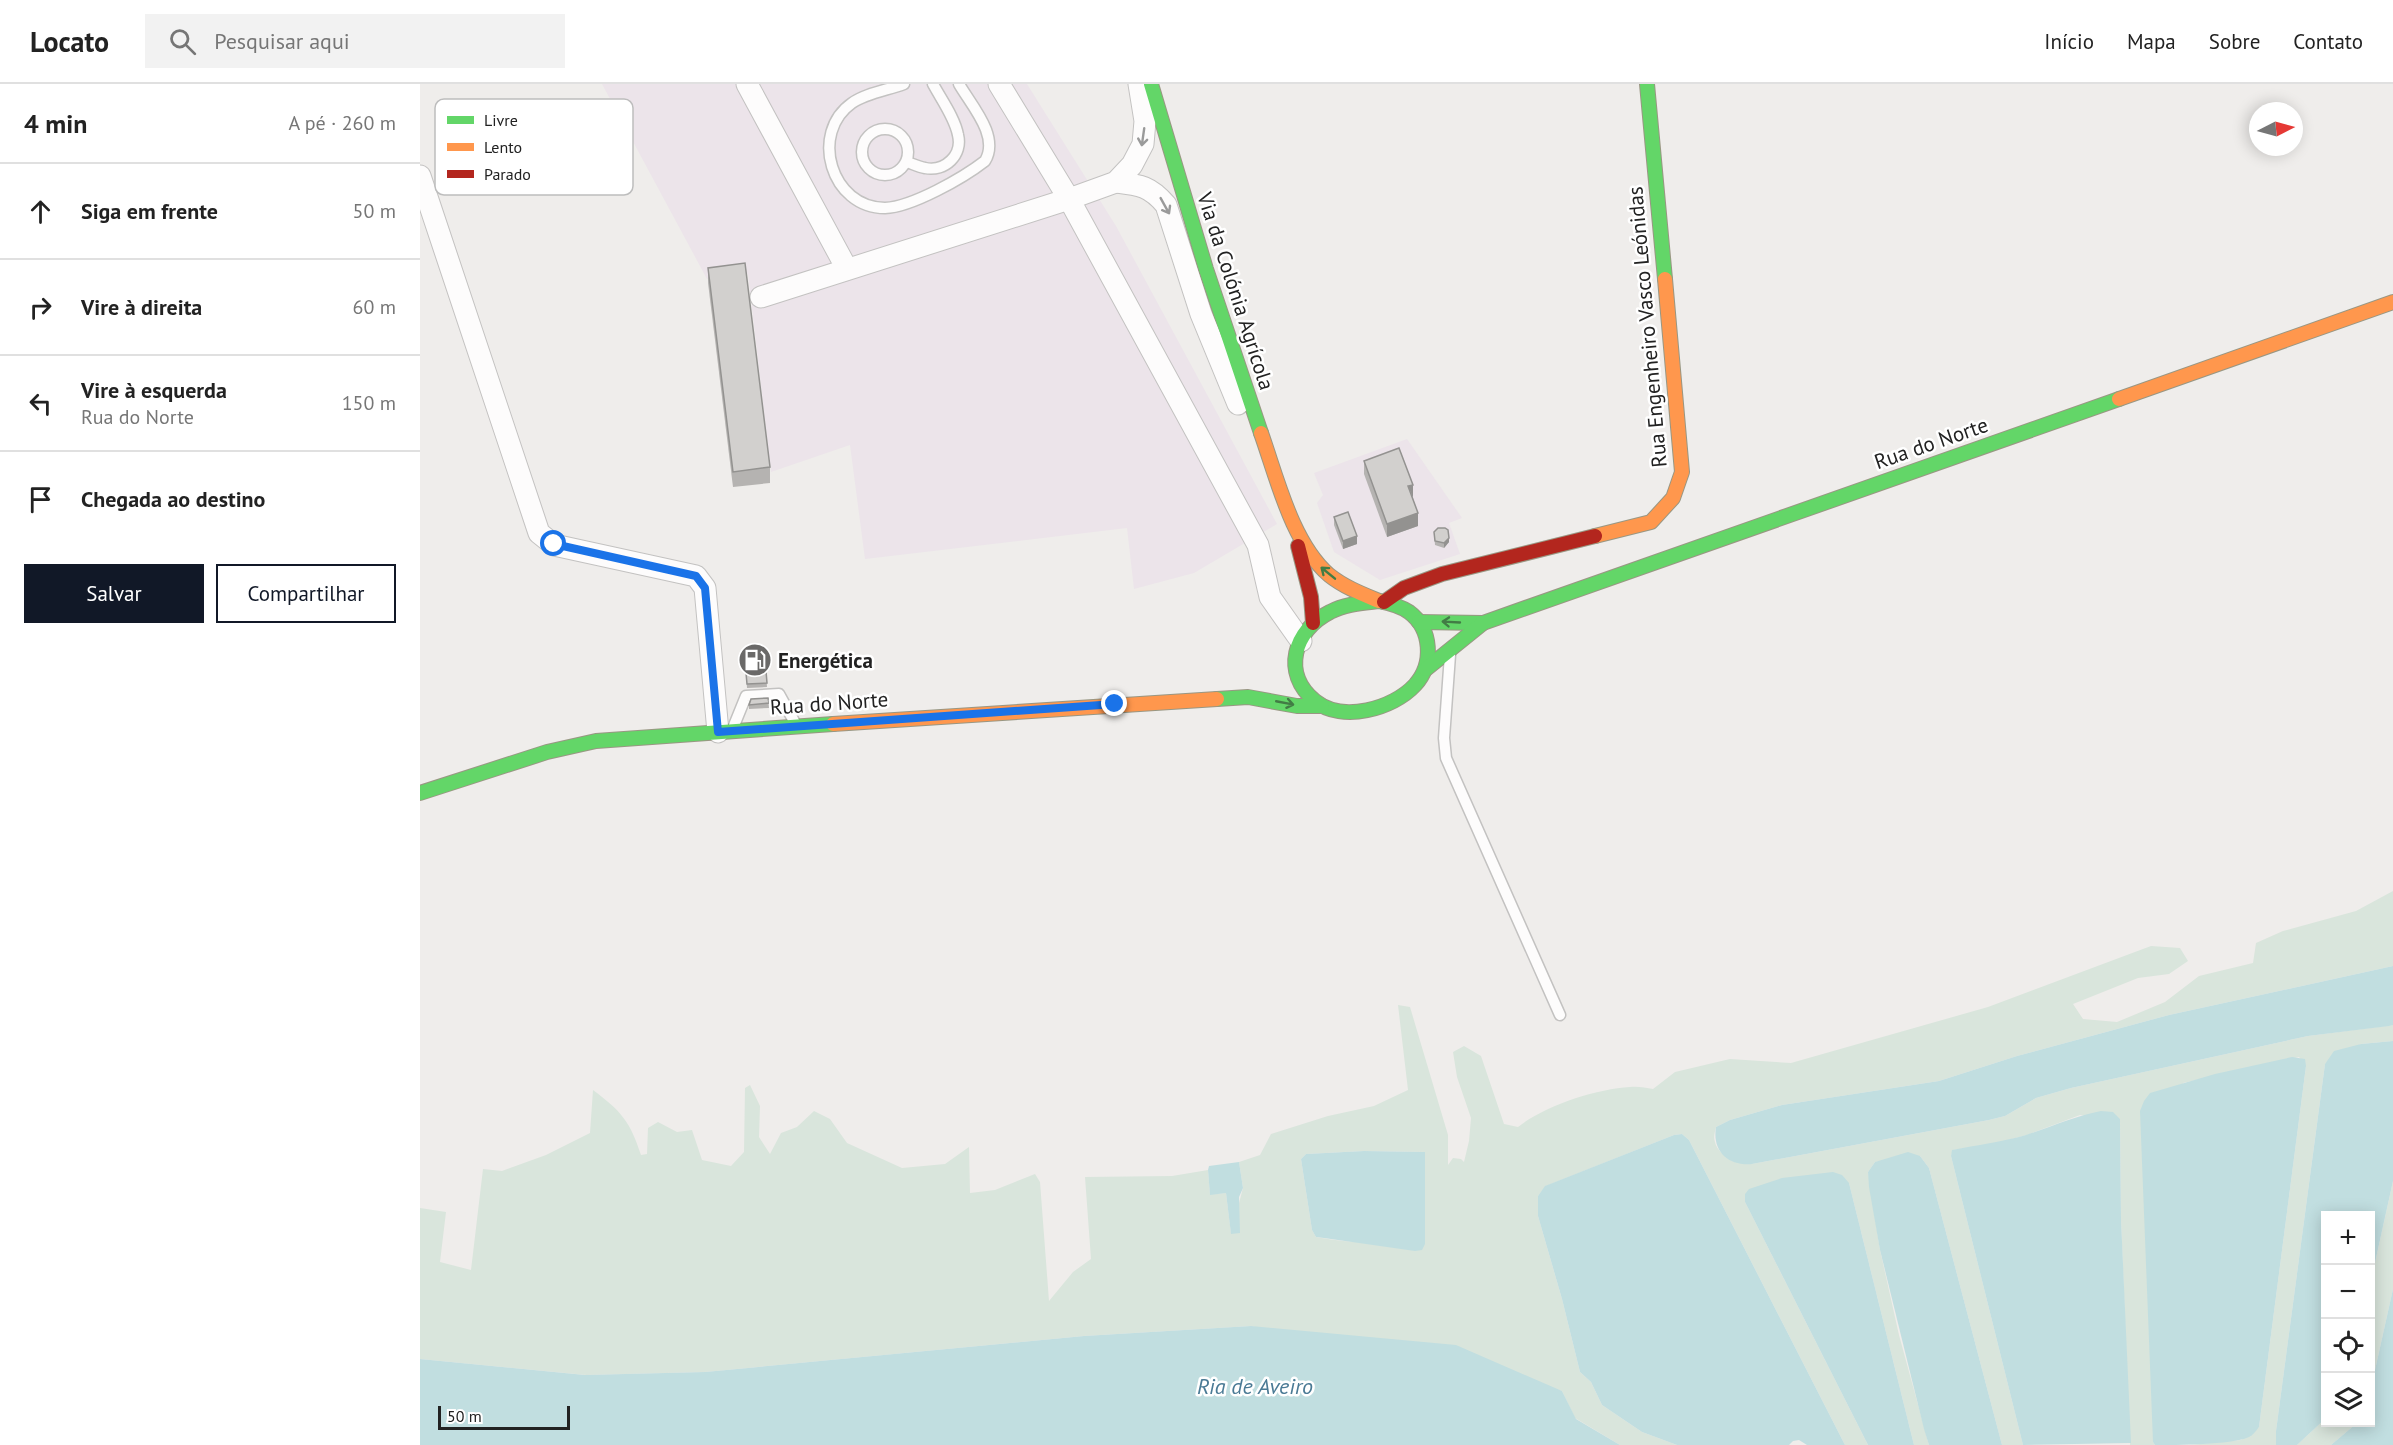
<!DOCTYPE html>
<html lang="pt">
<head>
<meta charset="utf-8">
<style>
	:root { --surface:#fff; --page:#f2f2f2; --text:#222; --muted:#767676; --line:#e0e0e0; --accent:#111827 }
	body { margin:0; font-family:"PT Sans",sans-serif; background:var(--page); color:var(--text) }
	.controls { position:absolute; right:18px; bottom:18px; display:grid; overflow:hidden; border-radius:0px; box-shadow:0 3px 15px #0003 }
	.controls button { width:54px; height:54px; display:grid; place-items:center; padding:0; border:0; border-bottom:2px solid var(--line); background:var(--surface); color:var(--text); font:30px sans-serif }
	.compass { position:absolute; left:1829px; top:18px; width:54px; height:54px; border-radius:50%; background:var(--surface); box-shadow:0 3px 15px #0003; rotate:84deg }
	.scale { position:absolute; left:18px; bottom:15px; width:132px; box-sizing:border-box; padding-left:6px; border:3px solid #222; border-top:0; font-size:16px; line-height:21px; white-space:nowrap; color:#222; -webkit-text-stroke:4px #fff; paint-order:stroke }
	.stop { position:absolute; width:18px; height:18px; margin:-14px; border:4px solid #1a73e8; border-radius:50%; background:#fff }
	.stop.end { background:#1a73e8; border-color:#fff; box-shadow:0 2px 6px #0008 }
	.list { margin:0; padding:0; list-style:none }
	h2 { display:flex; justify-content:space-between; align-items:center; height:78px; margin:0; padding:0 24px; font-size:26px }
	h2 small { font-size:20px; font-weight:400; color:var(--muted) }
	.list li { display:grid; grid-template-columns:39px 1fr auto; gap:18px; align-items:center; box-sizing:border-box; height:96px; padding:0 24px; border-top:2px solid var(--line) }
	.list b { display:block; font-size:22px; white-space:nowrap }
	.list p { margin:0; font-size:20px; white-space:nowrap; color:var(--muted) }
	.list em { font-size:20px; font-style:normal; color:var(--muted) }
	.actions { display:flex; gap:12px; padding:18px 24px }
	.actions a { flex:1; padding:14px 0; border:2px solid var(--accent); border-radius:0px; text-align:center; font-size:21px; color:var(--accent) }
	.actions .main { background:var(--accent); color:#fff }
	.icon { flex:none; width:33px; height:33px; fill:none; stroke:currentColor; stroke-width:2; stroke-linecap:round; stroke-linejoin:round }
	.map { position:relative; flex:none; width:1973px; height:1361px; overflow:hidden }
	header { display:flex; align-items:center; gap:36px; box-sizing:border-box; height:84px; padding:0 30px; background:var(--surface); border-bottom:2px solid var(--line) }
	header strong { font-size:28px }
	nav { display:flex; gap:33px; margin-inline-start:auto; font-size:21px }
	.search { width:420px; height:54px; background:var(--page); display:flex; align-items:center; gap:15px; box-sizing:border-box; padding:0 21px; border-radius:0px; color:var(--muted); font-size:22px }
	main { display:flex }
	aside { flex:1; background:var(--surface) }
	.map>svg:first-child { display:block }
</style>
</head>
<body>
<header>
<strong>Locato</strong>
<div class="search"><svg class="icon" aria-label="search" viewBox="0 0 24 24"><circle cx="10" cy="10" r="6"/><path d="M15 15l6 6"/></svg>Pesquisar aqui</div>
<nav><a>Início</a><a>Mapa</a><a>Sobre</a><a>Contato</a></nav>
</header>
<main>
<aside>
<h2>4 min<small>A pé · 260 m</small></h2>
<ul class="list">
<li><svg class="icon" aria-label="ahead" viewBox="0 0 24 24"><path d="M12 20V5M6 11l6-6 6 6"/></svg><div><b>Siga em frente</b></div><em>50 m</em></li>
<li><svg class="icon" aria-label="right" viewBox="0 0 24 24"><path d="M7 20v-9h11M14 6l5 5-5 5"/></svg><div><b>Vire à direita</b></div><em>60 m</em></li>
<li><svg class="icon" aria-label="left" viewBox="0 0 24 24"><path d="M17 20v-9H6M10 6l-5 5 5 5"/></svg><div><b>Vire à esquerda</b><p>Rua do Norte</p></div><em>150 m</em></li>
<li><svg class="icon" aria-label="arrive" viewBox="0 0 24 24"><path d="M6 21V4h12l-3 4 3 4H6"/></svg><div><b>Chegada ao destino</b></div></li>
</ul>
<div class="actions"><a class="main">Salvar</a><a>Compartilhar</a></div>
</aside>
<div class="map">
<svg width="1973" height="1361" viewBox="0 0 1973 1361">
	<rect width="100%" height="100%" fill="#efedeb"/>
	<g fill="#ece4ea">
		<polygon points="182,0 607,0 696,142 857,440 774,489 714,505 707,444 445,475 430,361 351,388 328,190 287,195"/>
		<polygon points="987,355 1042,434 1029,439 1040,470 960,496 914,468 897,419 903,411 894,389"/>
	</g>
	<g fill="#d9e5dc" fill-rule="evenodd">
		<path d="M1973,807V882L1749,931L1597,972L1519,997L1362,1021L1310,1036L1296,1043C1295,1048 1293,1053 1295,1058C1298,1072 1320,1081 1332,1080L1569,1036L1585,1032L1616,1014L1651,1004L1888,952L1973,941V957L1941,960L1905,980L1856,1347V1361H1769L1821,1356L1839,1343L1886,982L1879,973L1763,999L1733,1358L1735,1361H1710L1701,1135L1700,1035L1660,1031L1607,1051L1573,1060L1533,1066L1531,1072L1603,1361H1582L1509,1084L1500,1072L1455,1078L1448,1088L1460,1166L1479,1251L1509,1361H1494L1429,1099L1325,1110V1118L1448,1361H1425L1269,1056L1262,1050L1254,1051L1126,1102L1118,1112V1132L1142,1215L1160,1288L1171,1298L1182,1321L1222,1348L1257,1361H1200L1155,1334L1142,1307L831,1242L664,1252L285,1288L166,1291L0,1275V1124L26,1128L20,1178L51,1186L63,1085L82,1087L126,1071L170,1049L173,1006C201,1027 210,1037 221,1071L227,1070L228,1044L238,1038L257,1048L272,1046L282,1076L311,1082L324,1068L325,1004L330,1001L340,1022L339,1053L350,1070L361,1049L377,1043L394,1027L410,1035L427,1059L482,1084L525,1080L549,1063L550,1109L575,1106L615,1090L620,1098L629,1217L653,1188L671,1175L665,1093L752,1092L788,1086L790,1110L806,1109L811,1149L823,1104L819,1078L840,1071L851,1050L908,1032L954,1022L988,1006L978,921L990,923L1028,1051V1081L1033,1074L1041,1075L1044,1078L1049,1057L1051,1034L1037,993L1033,968L1044,962L1061,972L1084,1040L1098,1043C1124,1022 1176,1005 1210,1003C1218,1002 1226,1004 1233,1005L1255,988L1310,975L1371,979L1568,923L1731,862L1760,864L1768,877L1749,890L1718,894L1653,920L1663,935L1697,938L1745,918L1779,892L1833,879L1836,859L1863,847L1936,827ZM944,1067L1005,1068V1160C969,1159 932,1160 896,1153L892,1146L881,1075L886,1070Z"/>
		<polygon points="1973,1097 1973,1205 1951,1304 1951,1197"/>
		<polygon points="1905,1335 1906,1338 1937,1339 1911,1361 1877,1361"/>
	</g>
	<g fill="#c1dee0">
		<path d="M1973,882V941L1969,942L1888,952L1651,1004L1616,1014L1585,1032L1569,1036L1332,1080C1308,1082 1292,1067 1296,1043L1310,1036L1362,1021L1519,997L1597,972L1749,931Z"/>
		<polygon points="1973,957 1973,1097 1951,1197 1950,1132 1906,1132 1905,1335 1877,1361 1856,1361 1856,1347 1905,980 1914,967 1941,960"/>
		<path d="M1872,973L1885,975L1886,982L1839,1343C1836,1347 1833,1351 1829,1353C1810,1361 1757,1361 1735,1361L1733,1358L1720,1027L1724,1017L1730,1009L1795,990Z"/>
		<path d="M1681,1027L1693,1028L1700,1035L1701,1135L1711,1359L1603,1361L1531,1072L1532,1066C1557,1061 1582,1058 1606,1051C1631,1043 1655,1032 1681,1027Z"/>
		<polygon points="1262,1050 1269,1056 1425,1361 1387,1361 1379,1356 1373,1357 1369,1361 1257,1361 1222,1348 1182,1321 1171,1298 1160,1288 1142,1215 1118,1132 1118,1112 1125,1102 1254,1051"/>
		<polygon points="944,1067 1005,1068 1005,1160 1002,1166 995,1167 904,1154 896,1153 892,1146 881,1075 886,1070"/>
		<polygon points="1488,1068 1500,1072 1509,1084 1582,1361 1509,1361 1504,1345 1460,1166 1449,1103 1448,1088 1455,1078"/>
		<polygon points="819,1078 823,1104 819,1113 820,1149 811,1150 806,1109 790,1111 788,1086 789,1082"/>
		<polygon points="1413,1088 1422,1091 1429,1099 1494,1361 1448,1361 1325,1118 1325,1110 1329,1105 1362,1094"/>
		<polygon points="1973,1205 1973,1361 1911,1361 1937,1339 1950,1338 1951,1304"/>
		<polygon points="831,1242 1036,1261 1142,1307 1156,1335 1200,1361 0,1361 0,1275 165,1291 285,1288 664,1252"/>
	</g>
	<g fill="none" stroke-linecap="round" stroke-linejoin="round">
		<defs>
			<g id="lane">
				<path d="M484,0C468,6 446,9 432,19C389,49 411,124 465,124C492,123 543,94 565,77C580,52 551,21 539,0"/>
				<circle cx="465" cy="68" r="23"/>
				<path d="M487,78C493,80 499,83 505,84C525,88 543,71 538,51C535,34 521,15 513,0"/>
				<polyline points="1030,571 1024,654 1026,674 1140,931"/>
				<polyline points="313,644 326,612 359,610 375,639"/>
			</g>
			<g id="street">
				<polyline points="327,0 427,185"/>
				<polyline points="579,0 649,115 838,461 850,513 881,557"/>
				<polyline points="0,92 119,449 134,461 276,492 285,504 298,648"/>
				<path d="M696,98C720,101 730,102 746,121L781,230L818,320"/>
				<polyline points="341,213 649,115 696,98 712,81 723,60 725,37 719,0"/>
			</g>
			<g id="fast">
				<polyline points="731,0 786,185 841,349"/>
				<polyline points="1227,0 1245,195"/>
				<path d="M959,517C969,519 980,522 989,528C1012,545 1014,580 995,601C973,625 922,639 895,617C861,589 874,546 910,528C925,520 942,519 959,517Z"/>
				<polyline points="999,538 1063,539"/>
				<polyline points="1006,585 1063,539 1699,315"/>
				<polyline points="797,615 828,613 877,622 902,622"/>
				<polyline points="0,709 127,668 176,657 413,640"/>
			</g>
			<g id="slow">
				<polyline points="1699,315 1973,218"/>
				<path d="M841,349C857,394 872,459 909,491C924,503 942,510 959,517"/>
				<polyline points="1175,452 1231,438 1253,414 1262,388 1245,195"/>
				<polyline points="413,640 797,615"/>
			</g>
			<g id="jam">
				<polyline points="878,462 891,513 893,539"/>
				<polyline points="964,518 984,504 1022,490 1175,452"/>
			</g>
		</defs>
		<use href="#lane" stroke="#c3c2c1" stroke-width="13"/>
		<use href="#street" stroke="#c3c2c1" stroke-width="23"/>
		<use href="#fast" stroke="#999783" stroke-width="16"/>
		<use href="#slow" stroke="#999783" stroke-width="16"/>
		<use href="#jam" stroke="#999783" stroke-width="16"/>
		<use href="#lane" stroke="#fdfcfc" stroke-width="10"/>
		<use href="#street" stroke="#fdfcfc" stroke-width="21"/>
		<use href="#fast" stroke="#63d668" stroke-width="14"/>
		<use href="#slow" stroke="#ff974d" stroke-width="14"/>
		<use href="#jam" stroke="#b3261e" stroke-width="14"/>
	</g>
	<g fill="#b5b3b1">
		<polygon points="288,184 350,383 350,399 313,403 288,199"/>
		<polygon points="944,377 993,414 998,442 967,453 944,390"/>
		<polygon points="914,433 937,460 923,465 914,441"/>
		<polygon points="1014,448 1029,458 1024,464 1015,461"/>
		<polygon points="346,587 347,603 327,604 326,589"/>
		<polygon points="348,614 349,624 329,625 329,621"/>
	</g>
	<g fill="#939290">
		<polygon points="993,401 993,414 988,402"/>
		<polygon points="998,429 998,442 967,453 967,440"/>
		<polygon points="937,452 937,460 923,465 923,457"/>
		<polygon points="1029,454 1029,458 1024,464 1024,459"/>
	</g>
	<g fill="#d2d0ce" stroke="#939290" stroke-width="1.5">
		<polygon points="325,179 350,383 313,388 288,184"/>
		<polygon points="979,364 993,401 988,402 998,429 967,440 944,377"/>
		<polygon points="928,428 937,452 923,457 914,433"/>
		<polygon points="1018,444 1025,444 1028,446 1029,454 1024,459 1015,457 1014,448"/>
		<polygon points="346,587 347,599 327,600 326,589"/>
		<polygon points="348,614 349,619 329,621 331,615"/>
	</g>
	<defs><path id="oneway-shaft" d="M-6 0H5M1.5-3L5.5 0L1.5 3" fill="none" stroke-width="1.6" stroke-linecap="round" stroke-linejoin="round" transform="scale(1.5)"/></defs>
	<g stroke="#9a9a9a">
		<use href="#oneway-shaft" transform="translate(723 53) rotate(98)"/>
		<use href="#oneway-shaft" transform="translate(745 122) rotate(61)"/>
	</g>
	<g stroke="#427c45">
		<use href="#oneway-shaft" transform="translate(908 489) rotate(-141)"/>
		<use href="#oneway-shaft" transform="translate(1031 538) rotate(-177)"/>
		<use href="#oneway-shaft" transform="translate(865 619) rotate(11)"/>
	</g>
	<g fill="none" stroke-linecap="round" stroke-linejoin="round">
		<polyline stroke="#1a73e8" stroke-width="8" points="134,460 276,492 285,504 298,648 695,620"/>
	</g>
	<defs>
		<symbol id="fuel-disc" viewBox="-11 -11 22 22"><circle r="9.5" fill="#6a6968" stroke="#fff"/><path d="M-5.5-6h7V0h2V4h1.3V-2.5L3-4.5l.8-.8L6-3V5H2.5V1h-1V6h-7ZM-4.2-4.7v3.2H.2V-4.7Z" fill="#fff"/></symbol>
	</defs>
	<g fill-rule="evenodd">
		<use href="#fuel-disc" x="316" y="557" width="38" height="38"/>
	</g>
	<g text-anchor="middle" dominant-baseline="central" stroke-width="5" stroke-linejoin="round" paint-order="stroke">
		<g font-size="21" fill="#222" stroke="#fff">
			<text transform="translate(816 207) rotate(72)">Via da Colónia Agrícola</text>
			<text transform="translate(1227 243) rotate(-95)">Rua Engenheiro Vasco Leónidas</text>
			<text transform="translate(1511 359) rotate(-19)">Rua do Norte</text>
			<text transform="translate(409 619) rotate(-4)">Rua do Norte</text>
		</g>
		<g font-size="21" font-weight="bold" fill="#222" stroke="#fff" text-anchor="start">
			<text x="358" y="576">Energética</text>
		</g>
		<g font-size="22" font-style="italic" fill="#4a7a95" stroke="#fff">
			<text x="835" y="1302">Ria de Aveiro</text>
		</g>
	</g>
	<rect x="15" y="15" width="198" height="96" rx="9" fill="#fff" stroke="#bdbdbd" stroke-width="1.5"/>
	<rect x="27" y="32" width="27" height="8" fill="#63d668"/>
	<rect x="27" y="59" width="27" height="8" fill="#ff974d"/>
	<rect x="27" y="86" width="27" height="8" fill="#b3261e"/>
	<g font-size="16" fill="#222">
		<text x="64" y="42">Livre</text>
		<text x="64" y="69">Lento</text>
		<text x="64" y="96">Parado</text>
	</g>
</svg>
<div class="controls">
<button>+</button>
<button>−</button>
<button><svg class="icon" aria-label="locate" viewBox="0 0 24 24"><circle cx="12" cy="12" r="6"/><path d="M12 2v4M12 18v4M2 12h4M18 12h4"/></svg></button>
<button><svg class="icon" aria-label="layers" viewBox="0 0 24 24"><path d="M12 4l9 5-9 5-9-5zM3 14l9 5 9-5"/></svg></button>
</div>
<svg class="compass" viewBox="-18 -18 36 36"><path d="M0-13l5 13h-10z" fill="#e53935"/><path d="M0 13l5-13h-10z" fill="#767676"/></svg>
<div class="scale">50 m</div>
<div class="stop" style="left:134px;top:460px"></div>
<div class="stop end" style="left:695px;top:620px"></div>
</div>
</main>
</body>
</html>
